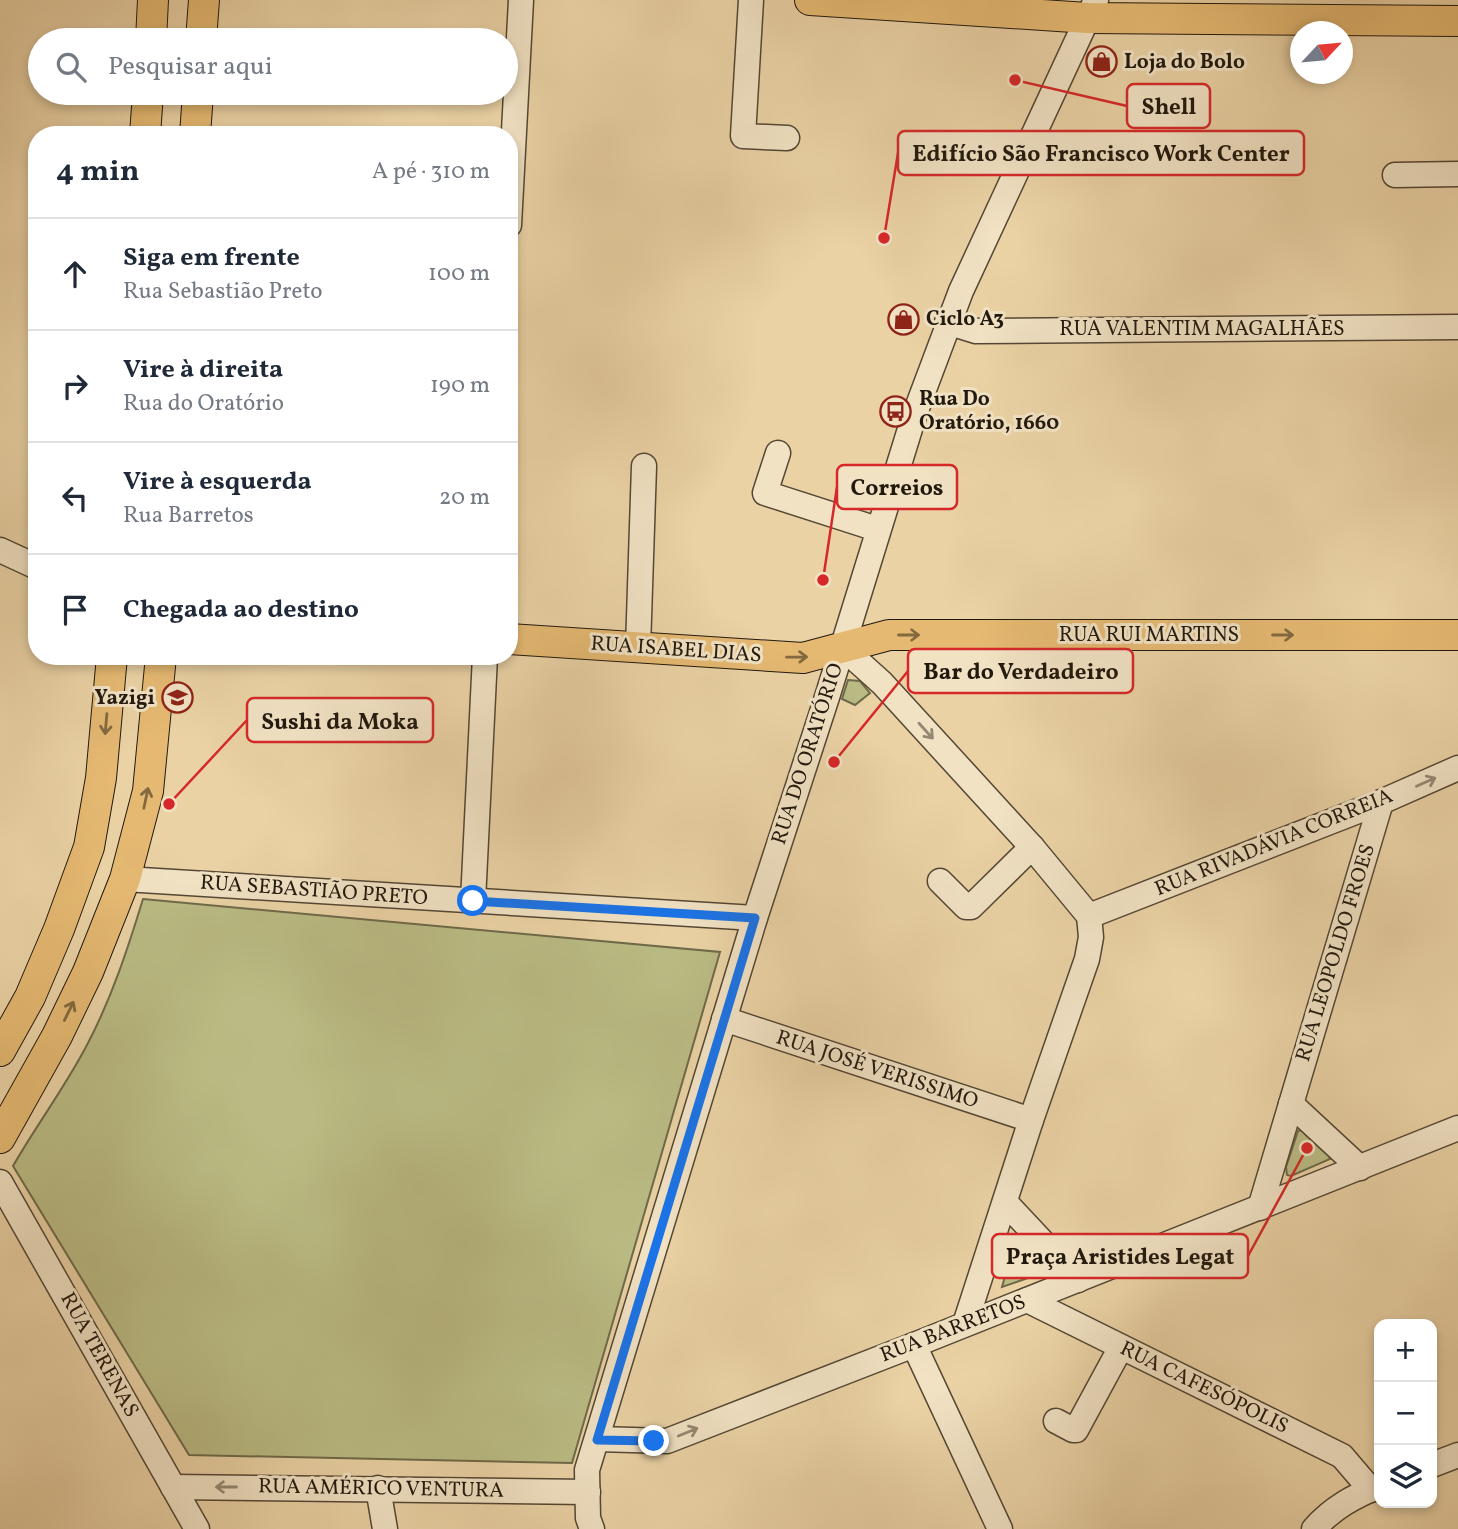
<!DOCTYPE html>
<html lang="pt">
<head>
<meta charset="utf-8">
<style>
	:root { --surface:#fff; --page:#f6f6f7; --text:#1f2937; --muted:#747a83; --line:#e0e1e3 }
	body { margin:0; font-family:Vollkorn,serif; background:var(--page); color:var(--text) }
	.controls { position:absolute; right:21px; bottom:21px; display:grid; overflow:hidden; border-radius:14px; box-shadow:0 4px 10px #0003 }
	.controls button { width:63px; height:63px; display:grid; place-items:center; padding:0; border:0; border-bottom:2px solid var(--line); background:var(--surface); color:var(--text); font:35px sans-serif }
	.compass { position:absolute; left:1290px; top:21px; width:63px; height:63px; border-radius:50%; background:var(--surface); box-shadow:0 4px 10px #0003; rotate:64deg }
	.stop { position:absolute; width:21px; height:21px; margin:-16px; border:5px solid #1a73e8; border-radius:50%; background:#fff }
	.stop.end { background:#1a73e8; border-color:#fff; box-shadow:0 2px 7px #0008 }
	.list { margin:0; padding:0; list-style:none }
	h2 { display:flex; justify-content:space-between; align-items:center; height:91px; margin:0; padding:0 28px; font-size:30px }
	h2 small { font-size:23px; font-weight:400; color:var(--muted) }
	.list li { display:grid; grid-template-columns:46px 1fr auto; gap:21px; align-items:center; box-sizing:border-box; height:112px; padding:0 28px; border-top:2px solid var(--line) }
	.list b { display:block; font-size:26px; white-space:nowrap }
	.list p { margin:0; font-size:23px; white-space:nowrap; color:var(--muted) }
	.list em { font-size:23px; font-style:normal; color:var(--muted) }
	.icon { flex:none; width:38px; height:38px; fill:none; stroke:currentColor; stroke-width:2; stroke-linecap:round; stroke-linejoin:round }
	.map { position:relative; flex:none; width:1458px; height:1529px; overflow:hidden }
	.search { position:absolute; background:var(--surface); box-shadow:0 4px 10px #0003; left:28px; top:28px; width:490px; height:77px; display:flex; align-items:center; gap:18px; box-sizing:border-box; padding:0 24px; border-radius:38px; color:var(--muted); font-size:26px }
	.panel { position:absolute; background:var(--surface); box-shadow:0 4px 10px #0003; left:28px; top:126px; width:490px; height:539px; border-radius:28px }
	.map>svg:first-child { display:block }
</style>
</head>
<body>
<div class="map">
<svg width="1458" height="1529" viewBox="0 0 1458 1529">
	<rect width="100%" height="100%" fill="#ead2a5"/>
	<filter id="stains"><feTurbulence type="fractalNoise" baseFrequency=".00286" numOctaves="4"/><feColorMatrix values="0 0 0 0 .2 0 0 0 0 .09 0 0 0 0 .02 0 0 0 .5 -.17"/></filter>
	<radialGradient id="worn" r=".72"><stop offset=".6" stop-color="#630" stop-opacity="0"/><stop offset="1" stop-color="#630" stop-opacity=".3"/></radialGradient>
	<g fill="#babb84" stroke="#6e6a49" stroke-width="2">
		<polygon points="848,680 860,681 870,693 855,705 842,699"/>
		<path d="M143,899L720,952L572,1463L189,1455L13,1166C37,1124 66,1086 88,1043C112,997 128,948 143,899Z"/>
		<polygon points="1301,1130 1329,1156 1330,1159 1291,1176 1287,1175 1286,1167 1298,1131"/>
		<polygon points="1017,1234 1051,1270 1002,1287"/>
	</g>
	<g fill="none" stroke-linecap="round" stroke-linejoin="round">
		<defs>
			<g id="minor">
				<polyline points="751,0 743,136 787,138"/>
				<polyline points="1395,175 1458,174"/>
				<polyline points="509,225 521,0"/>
				<polyline points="947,322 976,331 1458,327"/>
				<polyline points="778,453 765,493 877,529"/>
				<polyline points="0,550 37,567"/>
				<polyline points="638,648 644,466"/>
				<polyline points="843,648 882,683 1032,847 1089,916 1091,937 1087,959 1031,1120 965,1324"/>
				<polyline points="125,879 755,918"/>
				<polyline points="940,881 966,907 971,907 1032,847"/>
				<polyline points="473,901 485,656"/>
				<polyline points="1089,916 1381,802 1458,768"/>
				<polyline points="724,1019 1031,1120"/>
				<polyline points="1291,1104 1360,1168"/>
				<polyline points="0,1182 197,1529"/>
				<polyline points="1005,1202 1078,1280"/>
				<polyline points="1260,1208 1381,802"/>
				<polyline points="1027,1300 1342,1456 1371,1490"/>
				<polyline points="914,1345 1000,1529"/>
				<polyline points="1056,1421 1073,1430 1076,1430 1121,1347"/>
				<polyline points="597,1439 667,1441 914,1345 1458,1128"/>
				<polyline points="1432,1465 1458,1455"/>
				<polyline points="173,1487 588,1492"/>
				<polyline points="378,1488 385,1529"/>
				<polyline points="592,1529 588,1518 587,1470 755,918 828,694 914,416 961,291 1096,0"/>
				<path d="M1314,1529C1332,1508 1355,1496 1379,1486"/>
			</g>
			<g id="major">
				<polyline points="810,0 1088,18 1458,21"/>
				<polyline points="151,40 153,0"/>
				<polyline points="201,40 204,0"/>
				<polyline points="145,135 148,93"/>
				<polyline points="195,135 198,93"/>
				<polyline points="509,639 803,658 889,635 1458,635"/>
				<polyline points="0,1051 30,997 59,929 89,847 101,778 112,656"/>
				<polyline points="0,1138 57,1036 88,972 125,879 148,791 161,656"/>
			</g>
		</defs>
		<use href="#minor" stroke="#544734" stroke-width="27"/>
		<use href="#major" stroke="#22190e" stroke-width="32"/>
		<use href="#minor" stroke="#f1e2c4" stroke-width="24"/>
		<use href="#major" stroke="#e5b972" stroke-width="30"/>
	</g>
	<defs><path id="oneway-shaft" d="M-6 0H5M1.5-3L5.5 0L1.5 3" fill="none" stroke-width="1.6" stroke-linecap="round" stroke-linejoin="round" transform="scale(1.75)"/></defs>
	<g stroke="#846940">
		<use href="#oneway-shaft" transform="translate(909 635)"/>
		<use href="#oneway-shaft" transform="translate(1283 635)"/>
		<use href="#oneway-shaft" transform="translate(797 657) rotate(-1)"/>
		<use href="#oneway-shaft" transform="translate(106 724) rotate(95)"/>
		<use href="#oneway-shaft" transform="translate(146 798) rotate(-78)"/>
		<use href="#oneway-shaft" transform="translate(69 1011) rotate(-64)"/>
	</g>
	<g stroke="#948872">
		<use href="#oneway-shaft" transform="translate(926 731) rotate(48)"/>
		<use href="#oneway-shaft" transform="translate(1426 782) rotate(-24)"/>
		<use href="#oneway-shaft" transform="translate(688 1432) rotate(-22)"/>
		<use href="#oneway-shaft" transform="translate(226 1487) rotate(-180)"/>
	</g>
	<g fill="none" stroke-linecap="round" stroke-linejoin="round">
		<polyline stroke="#1a73e8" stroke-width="9" points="473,901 755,918 597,1440 654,1441"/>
	</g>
	<defs>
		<symbol id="shop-ring" viewBox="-11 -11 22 22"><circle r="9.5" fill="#f1e2c4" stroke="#8f2418" stroke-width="1.5"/><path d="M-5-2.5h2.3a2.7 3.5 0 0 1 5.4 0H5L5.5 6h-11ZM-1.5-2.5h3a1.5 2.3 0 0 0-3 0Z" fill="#8f2418"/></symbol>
		<symbol id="bus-ring" viewBox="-11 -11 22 22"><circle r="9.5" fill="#f1e2c4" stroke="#8f2418" stroke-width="1.5"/><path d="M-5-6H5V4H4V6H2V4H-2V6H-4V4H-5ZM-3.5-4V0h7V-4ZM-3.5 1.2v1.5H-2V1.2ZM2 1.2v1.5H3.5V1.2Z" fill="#8f2418"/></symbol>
		<symbol id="school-ring" viewBox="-11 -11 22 22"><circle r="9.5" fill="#f1e2c4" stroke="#8f2418" stroke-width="1.5"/><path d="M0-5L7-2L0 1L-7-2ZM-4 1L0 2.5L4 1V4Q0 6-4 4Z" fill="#8f2418"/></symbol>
	</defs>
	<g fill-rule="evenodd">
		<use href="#shop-ring" x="1084" y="44" width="35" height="35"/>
		<use href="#shop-ring" x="886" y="302" width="35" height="35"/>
		<use href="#bus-ring" x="878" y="394" width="35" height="35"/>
		<use href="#school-ring" x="160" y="680" width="35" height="35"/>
	</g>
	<g text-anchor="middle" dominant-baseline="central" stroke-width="6" stroke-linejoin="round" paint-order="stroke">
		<g font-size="21" font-weight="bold" fill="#22190e" stroke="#f1e2c4" text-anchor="start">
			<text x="1124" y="62">Loja do Bolo</text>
			<text x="926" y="319">Ciclo A3</text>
			<text x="919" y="399">Rua Do<tspan x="919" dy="24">Oratório, 1660</tspan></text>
			<text x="155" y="698" text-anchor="end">Yazigi</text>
		</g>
		<g font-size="21" fill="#22190e" stroke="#f1e2c4">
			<text x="1202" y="329">RUA VALENTIM MAGALHÃES</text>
			<text x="1149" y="635">RUA RUI MARTINS</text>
			<text transform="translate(676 650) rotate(4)">RUA ISABEL DIAS</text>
			<text transform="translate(808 754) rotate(-72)">RUA DO ORATÓRIO</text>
			<text transform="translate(1274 843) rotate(-22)">RUA RIVADÁVIA CORREIA</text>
			<text transform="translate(314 891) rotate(4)">RUA SEBASTIÃO PRETO</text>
			<text transform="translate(1336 953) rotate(-73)">RUA LEOPOLDO FROES</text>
			<text transform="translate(877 1070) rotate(18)">RUA JOSÉ VERISSIMO</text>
			<text transform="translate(953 1329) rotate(-21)">RUA BARRETOS</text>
			<text transform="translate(99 1355) rotate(61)">RUA TERENAS</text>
			<text transform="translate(1204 1388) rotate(26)">RUA CAFESÓPOLIS</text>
			<text transform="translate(381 1489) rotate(1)">RUA AMÉRICO VENTURA</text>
		</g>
	</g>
	<path fill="none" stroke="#d62828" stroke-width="2.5" d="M1015 80L1127 106M884 238L898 153M823 580L837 487M834 762L908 671M169 804L247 720M1307 1148L1248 1256"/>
	<g fill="#d62828" stroke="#f1e2c4" stroke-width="2.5">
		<circle cx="1015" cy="80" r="7"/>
		<circle cx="884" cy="238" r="7"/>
		<circle cx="823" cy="580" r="7"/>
		<circle cx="834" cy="762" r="7"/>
		<circle cx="169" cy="804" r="7"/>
		<circle cx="1307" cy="1148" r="7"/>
	</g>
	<g fill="#f1e2c4" stroke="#d62828" stroke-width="2.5">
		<rect x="1127" y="84" width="83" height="44" rx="7"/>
		<rect x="898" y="131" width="406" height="44" rx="7"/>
		<rect x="837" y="465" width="120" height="44" rx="7"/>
		<rect x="908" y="649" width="225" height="44" rx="7"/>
		<rect x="247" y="698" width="186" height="44" rx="7"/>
		<rect x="992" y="1234" width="256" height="44" rx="7"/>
	</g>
	<g font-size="23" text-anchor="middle" font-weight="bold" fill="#22190e">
		<text x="1169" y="114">Shell</text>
		<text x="1101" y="161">Edifício São Francisco Work Center</text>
		<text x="897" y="495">Correios</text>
		<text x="1021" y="679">Bar do Verdadeiro</text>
		<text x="340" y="729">Sushi da Moka</text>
		<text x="1120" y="1264">Praça Aristides Legat</text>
	</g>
	<rect width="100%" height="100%" filter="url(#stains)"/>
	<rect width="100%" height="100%" fill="url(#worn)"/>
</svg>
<div class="controls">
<button>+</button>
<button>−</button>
<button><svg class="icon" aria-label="layers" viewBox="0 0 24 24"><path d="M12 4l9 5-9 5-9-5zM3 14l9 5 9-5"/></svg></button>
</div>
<svg class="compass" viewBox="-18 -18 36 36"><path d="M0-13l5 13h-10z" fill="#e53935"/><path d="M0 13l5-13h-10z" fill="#747a83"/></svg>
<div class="stop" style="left:473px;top:901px"></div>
<div class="stop end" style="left:654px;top:1441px"></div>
<div class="search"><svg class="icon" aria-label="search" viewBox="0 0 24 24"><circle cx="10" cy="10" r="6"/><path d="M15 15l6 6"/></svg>Pesquisar aqui</div>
<section class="panel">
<h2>4 min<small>A pé · 310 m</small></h2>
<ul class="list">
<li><svg class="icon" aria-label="ahead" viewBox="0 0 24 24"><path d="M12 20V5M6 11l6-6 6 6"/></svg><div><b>Siga em frente</b><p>Rua Sebastião Preto</p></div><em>100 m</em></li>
<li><svg class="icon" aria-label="right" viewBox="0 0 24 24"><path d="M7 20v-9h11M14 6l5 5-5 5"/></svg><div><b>Vire à direita</b><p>Rua do Oratório</p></div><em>190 m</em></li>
<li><svg class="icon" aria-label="left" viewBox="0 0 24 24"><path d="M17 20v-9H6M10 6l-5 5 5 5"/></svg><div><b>Vire à esquerda</b><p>Rua Barretos</p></div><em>20 m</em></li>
<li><svg class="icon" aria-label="arrive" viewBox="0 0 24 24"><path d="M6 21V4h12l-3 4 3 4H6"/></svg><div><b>Chegada ao destino</b></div></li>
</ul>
</section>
</div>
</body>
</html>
